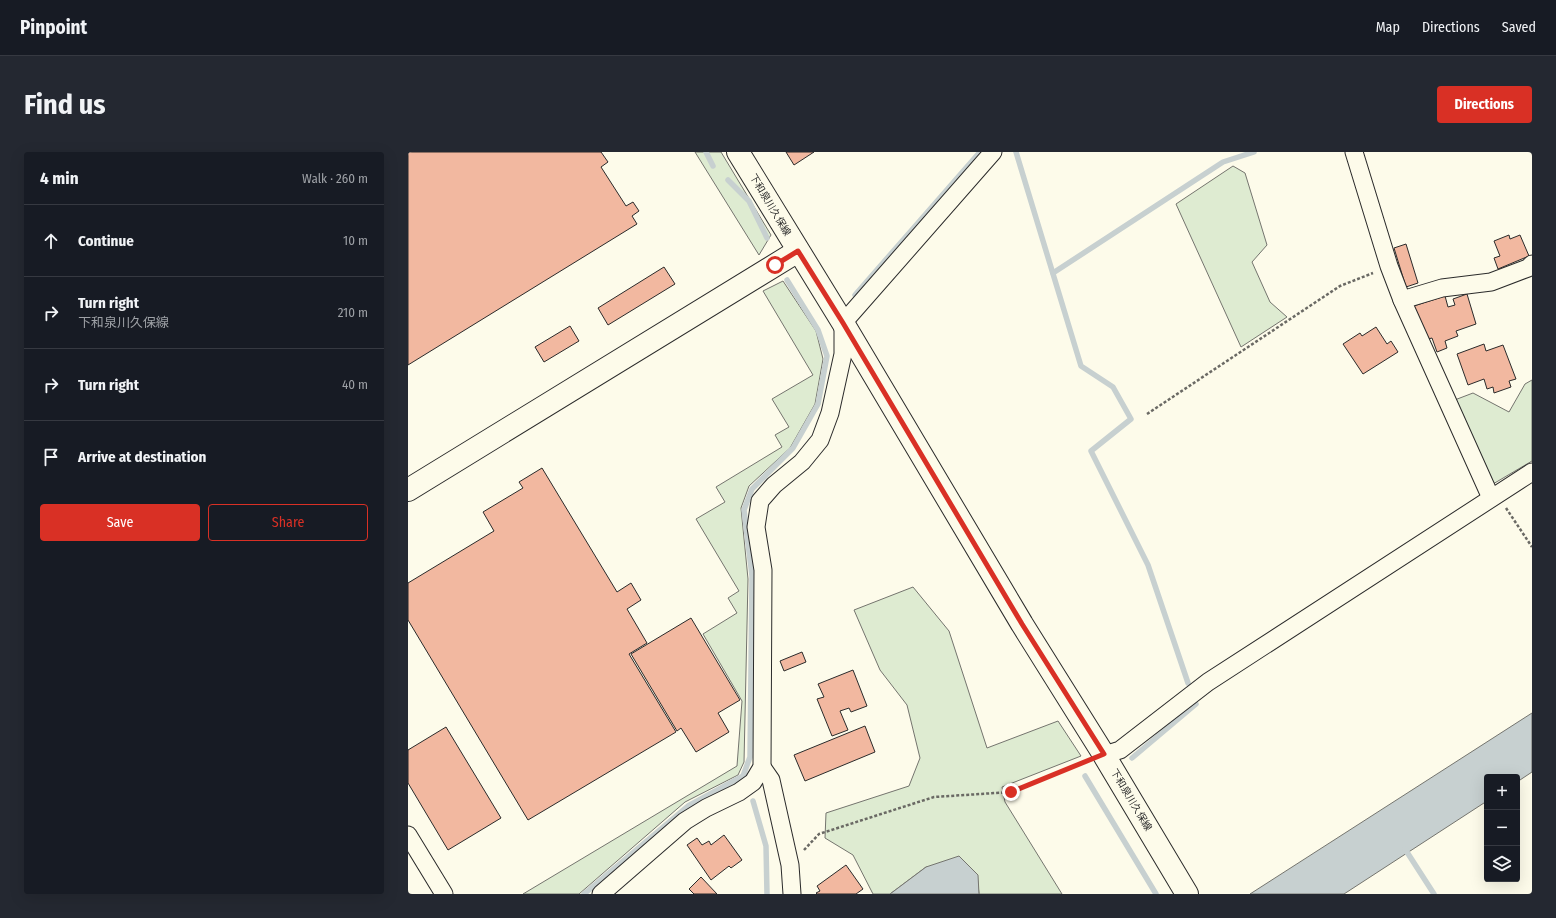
<!DOCTYPE html>
<html lang="en">
<head>
<meta charset="utf-8">
<style>
	:root { --surface:#171b24; --page:#242831; --text:#f1f3f6; --muted:#9ea1a6; --line:#363941; --accent:#d93025 }
	body { margin:0; font-family:"Fira Sans Condensed","Noto Sans JP",sans-serif; background:var(--page); color:var(--text) }
	.controls { position:absolute; right:12px; bottom:12px; display:grid; overflow:hidden; border-radius:4px; box-shadow:0 4px 16px #0002 }
	.controls button { width:36px; height:36px; display:grid; place-items:center; padding:0; border:0; border-bottom:1px solid var(--line); background:var(--surface); color:var(--text); font:20px sans-serif }
	.stop { position:absolute; width:12px; height:12px; margin:-9px; border:3px solid #d93025; border-radius:50%; background:#fff }
	.stop.end { background:#d93025; border-color:#fff; box-shadow:0 1px 4px #0008 }
	.list { margin:0; padding:0; list-style:none }
	h2 { display:flex; justify-content:space-between; align-items:center; height:52px; margin:0; padding:0 16px; font-size:17px }
	h2 small { font-size:13px; font-weight:400; color:var(--muted) }
	.list li { display:grid; grid-template-columns:26px 1fr auto; gap:12px; align-items:center; box-sizing:border-box; height:72px; padding:0 16px; border-top:1px solid var(--line) }
	.list b { display:block; font-size:15px; white-space:nowrap }
	.list p { margin:0; font-size:13px; white-space:nowrap; color:var(--muted) }
	.list em { font-size:13px; font-style:normal; color:var(--muted) }
	.actions { display:flex; gap:8px; padding:12px 16px }
	.actions a { flex:1; padding:9px 0; border:1px solid var(--accent); border-radius:4px; text-align:center; font-size:14px; color:var(--accent) }
	.actions .main { background:var(--accent); color:#fff }
	.icon { flex:none; width:22px; height:22px; fill:none; stroke:currentColor; stroke-width:2; stroke-linecap:round; stroke-linejoin:round }
	.map { position:relative; flex:none; width:1124px; height:742px; overflow:hidden; border-radius:4px }
	header { display:flex; align-items:center; gap:24px; box-sizing:border-box; height:56px; padding:0 20px; background:var(--surface); border-bottom:1px solid var(--line) }
	header strong { font-size:19px }
	nav { display:flex; gap:22px; margin-inline-start:auto; font-size:14px }
	.intro { display:flex; align-items:center; justify-content:space-between; box-sizing:border-box; height:96px; padding:0 24px }
	h1 { margin:0; font-size:28px }
	.button { padding:10px 18px; border-radius:4px; background:var(--accent); color:#fff; font-size:14px; font-weight:700 }
	main { display:flex; gap:24px; padding:0 24px }
	aside { flex:1; background:var(--surface); border-radius:4px; box-shadow:0 4px 16px #0002 }
	.map>svg:first-child { display:block }
</style>
</head>
<body>
<header>
<strong>Pinpoint</strong>
<nav><a>Map</a><a>Directions</a><a>Saved</a></nav>
</header>
<div class="intro"><h1>Find us</h1><a class="button">Directions</a></div>
<main>
<aside>
<h2>4 min<small>Walk · 260 m</small></h2>
<ul class="list">
<li><svg class="icon" aria-label="ahead" viewBox="0 0 24 24"><path d="M12 20V5M6 11l6-6 6 6"/></svg><div><b>Continue</b></div><em>10 m</em></li>
<li><svg class="icon" aria-label="right" viewBox="0 0 24 24"><path d="M7 20v-9h11M14 6l5 5-5 5"/></svg><div><b>Turn right</b><p>下和泉川久保線</p></div><em>210 m</em></li>
<li><svg class="icon" aria-label="right" viewBox="0 0 24 24"><path d="M7 20v-9h11M14 6l5 5-5 5"/></svg><div><b>Turn right</b></div><em>40 m</em></li>
<li><svg class="icon" aria-label="arrive" viewBox="0 0 24 24"><path d="M6 21V4h12l-3 4 3 4H6"/></svg><div><b>Arrive at destination</b></div></li>
</ul>
<div class="actions"><a class="main">Save</a><a>Share</a></div>
</aside>
<div class="map">
<svg width="1124" height="742" viewBox="0 0 1124 742">
	<rect width="100%" height="100%" fill="#fdfbea"/>
	<g fill="#deebd1" stroke="#74746e">
		<polygon points="287,0 313,0 363,83 351,103"/>
		<polygon points="825,14 837,21 859,93 844,110 862,150 879,165 833,195 768,52"/>
		<polygon points="375,129 408,179 415,207 407,252 382,296 341,334 333,356 340,427 336,610 330,623 277,650 171,742 115,742 329,614 334,549 295,482 329,461 320,446 331,439 288,367 317,350 308,335 374,295 367,283 381,275 364,247 405,223 355,139"/>
		<polygon points="1124,228 1124,309 1085,332 1044,249 1065,241 1101,260 1117,232"/>
		<polygon points="505,435 541,479 579,596 650,569 673,604 594,635 597,650 654,742 571,742 569,723 518,715 482,742 465,742 445,703 417,686 418,661 501,634 512,606 499,553 472,518 446,458"/>
	</g>
	<g fill="#c7d0d0" stroke="#74746e">
		<polygon points="1124,561 1124,620 1109,630 1109,625 1079,625 1079,649 936,742 842,742"/>
		<polygon points="551,704 570,723 571,742 482,742 518,715"/>
	</g>
	<g fill="none" stroke-linecap="round" stroke-linejoin="round">
		<g stroke="#c7d0d0" stroke-width="5.5">
			<polyline points="298,0 305,14"/>
			<polyline points="608,0 673,214 705,235 723,267 683,299 740,413 780,531"/>
			<polyline points="320,28 341,49 359,86"/>
			<polyline points="645,121 815,10 846,0"/>
			<polyline points="447,143 572,0"/>
			<polyline points="724,606 788,552"/>
			<polyline points="677,624 748,742"/>
			<polyline points="345,649 358,694 359,742"/>
			<polyline points="997,697 1026,742"/>
			<polyline points="176,742 280,654 335,624 342,605 344,424 336,358 344,337 385,296 410,252 419,204 410,178 379,128"/>
		</g>
	</g>
	<g fill="#f2b8a0" stroke="#2b2b2b">
		<polygon points="0,0 193,0 200,10 193,15 218,54 225,50 231,59 224,64 229,72 0,213"/>
		<polygon points="378,0 406,0 386,13"/>
		<polygon points="1101,83 1102,87 1112,83 1121,104 1090,117 1086,106 1092,104 1086,89"/>
		<polygon points="998,92 1010,131 998,135 986,96"/>
		<polygon points="256,115 267,132 200,173 190,156"/>
		<polygon points="1059,142 1068,172 1048,179 1050,184 1037,189 1039,196 1029,200 1024,186 1016,188 1006,154 1037,144 1040,155 1047,153 1045,147"/>
		<polygon points="162,174 171,189 136,210 127,195"/>
		<polygon points="968,175 979,192 983,189 990,200 955,222 935,192 952,181 954,184"/>
		<polygon points="1076,192 1078,199 1095,193 1108,227 1101,229 1103,235 1086,241 1085,235 1079,237 1076,227 1060,233 1049,202"/>
		<polygon points="134,316 209,440 223,431 233,448 219,457 239,491 221,502 268,580 120,668 0,468 0,431 86,379 75,360 115,336 111,330"/>
		<polygon points="283,466 332,548 310,561 321,580 288,600 273,576 269,579 223,502"/>
		<polygon points="394,500 398,510 376,519 372,509"/>
		<polygon points="445,518 459,554 443,560 441,556 432,559 440,578 424,584 409,547 416,545 410,532"/>
		<polygon points="457,574 467,600 397,629 386,603"/>
		<polygon points="38,575 93,666 40,698 0,631 0,598"/>
		<polygon points="316,683 334,708 323,716 321,714 303,728 279,693 289,686 294,693 301,689 303,693"/>
		<polygon points="438,713 455,737 448,742 409,742 408,741 412,739 409,734"/>
		<polygon points="293,725 309,742 286,742 281,737"/>
	</g>
	<g fill="none" stroke-linecap="round" stroke-linejoin="round">
		<defs>
			<g id="street">
				<polyline points="946,0 981,114 994,148 1083,346"/>
				<polyline points="994,148 1034,136 1083,130 1120,116 1124,112"/>
				<polyline points="696,603 712,598 800,530 1124,320"/>
				<polyline points="354,615 363,628 382,713 384,742"/>
				<polyline points="0,683 36,742"/>
				<polyline points="193,742 277,669 298,656 331,640 345,630 354,615 355,418 348,375 352,349 366,333 394,310 412,288 422,261 435,202 435,171 585,0"/>
			</g>
			<g id="secondary">
				<polyline points="330,0 435,171 614,472 696,603 779,742"/>
				<polyline points="0,338 390,99"/>
			</g>
		</defs>
		<use href="#street" stroke="#2b2b2b" stroke-width="19"/>
		<use href="#secondary" stroke="#2b2b2b" stroke-width="24"/>
		<g stroke="#6a6964" stroke-width="2.5" stroke-dasharray="3 2" stroke-linecap="butt">
			<polyline points="739,262 932,134 965,121"/>
			<polyline points="1098,356 1124,395"/>
			<polyline points="396,698 411,682 526,645 603,640 677,610"/>
		</g>
		<use href="#street" stroke="#fdfbea" stroke-width="17"/>
		<use href="#secondary" stroke="#fdfbea" stroke-width="22"/>
	</g>
	<g fill="none" stroke-linecap="round" stroke-linejoin="round">
		<polyline stroke="#d93025" stroke-width="5" points="367,113 390,99 435,171 614,472 696,602 603,640"/>
	</g>
	<g text-anchor="middle" dominant-baseline="central" stroke-width="3" stroke-linejoin="round" paint-order="stroke">
		<g font-size="10" fill="#2b2b2b" stroke="#fdfbea">
			<text transform="translate(362 53) rotate(59)">下和泉川久保線</text>
			<text transform="translate(723 648) rotate(59)">下和泉川久保線</text>
		</g>
	</g>
</svg>
<div class="controls">
<button>+</button>
<button>−</button>
<button><svg class="icon" aria-label="layers" viewBox="0 0 24 24"><path d="M12 4l9 5-9 5-9-5zM3 14l9 5 9-5"/></svg></button>
</div>
<div class="stop" style="left:367px;top:113px"></div>
<div class="stop end" style="left:603px;top:640px"></div>
</div>
</main>
</body>
</html>
